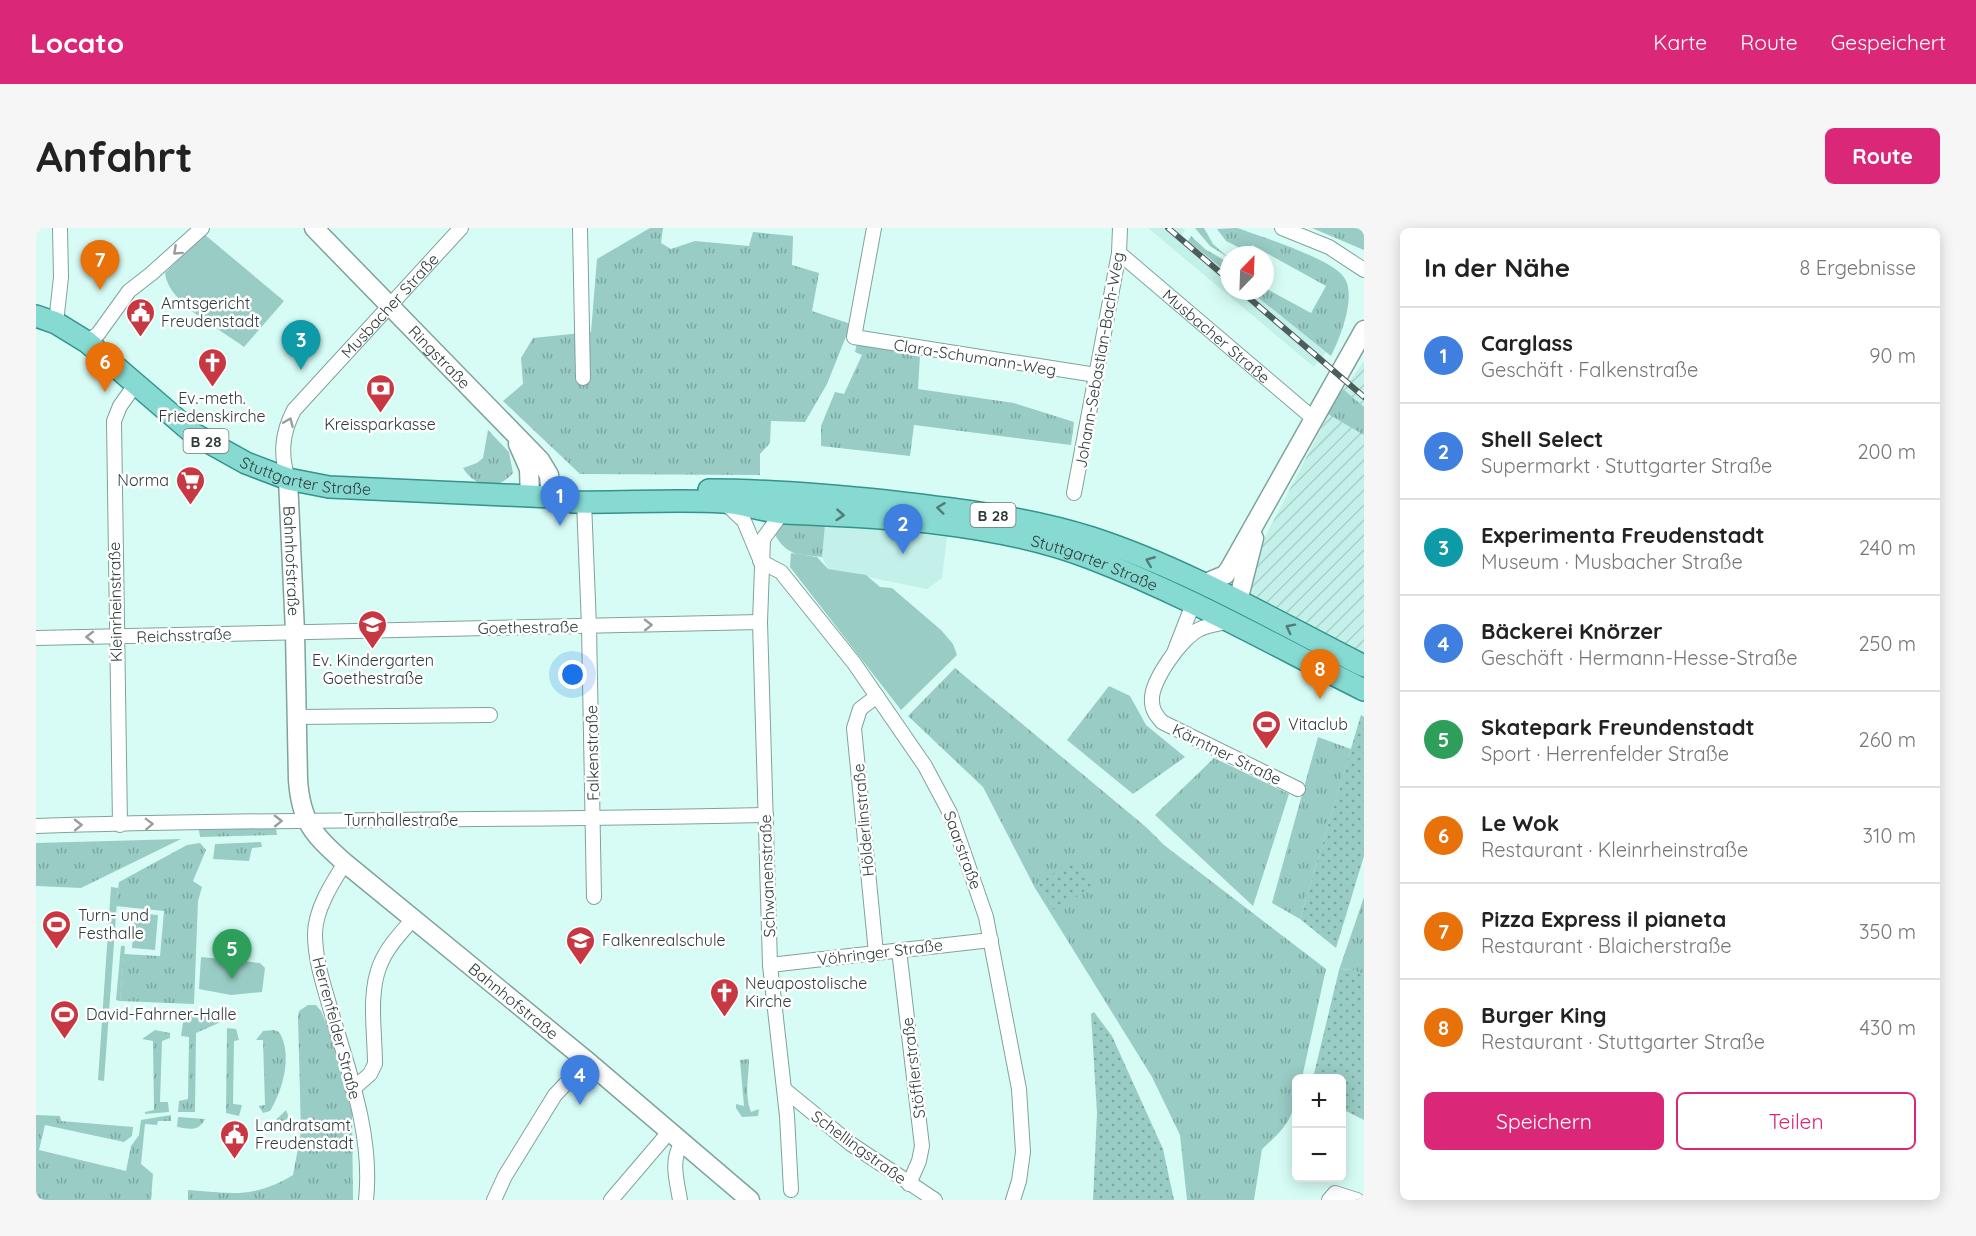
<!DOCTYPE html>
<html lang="de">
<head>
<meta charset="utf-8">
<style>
	:root { --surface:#fff; --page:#f6f6f6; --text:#222; --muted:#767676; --line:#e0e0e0; --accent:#db2777 }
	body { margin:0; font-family:Quicksand,sans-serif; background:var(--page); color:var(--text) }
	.controls { position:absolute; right:18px; bottom:18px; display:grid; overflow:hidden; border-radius:9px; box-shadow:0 3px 15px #0003 }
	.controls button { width:54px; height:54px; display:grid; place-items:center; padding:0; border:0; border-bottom:2px solid var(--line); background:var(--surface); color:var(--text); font:30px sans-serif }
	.compass { position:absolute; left:1184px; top:18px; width:54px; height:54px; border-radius:50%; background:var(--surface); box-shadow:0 3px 15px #0003; rotate:23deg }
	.you { position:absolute; left:537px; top:447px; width:21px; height:21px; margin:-15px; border:4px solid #fff; border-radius:50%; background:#1a73e8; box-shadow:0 0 0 9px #1a73e833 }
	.badge { display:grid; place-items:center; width:39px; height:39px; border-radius:50%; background:var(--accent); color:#fff; font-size:20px; font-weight:700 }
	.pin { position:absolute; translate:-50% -50px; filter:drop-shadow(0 2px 3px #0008) }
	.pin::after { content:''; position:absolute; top:32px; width:21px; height:18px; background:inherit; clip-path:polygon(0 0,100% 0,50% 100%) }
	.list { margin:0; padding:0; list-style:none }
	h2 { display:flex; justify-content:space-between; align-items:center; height:78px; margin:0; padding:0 24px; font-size:26px }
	h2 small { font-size:20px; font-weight:400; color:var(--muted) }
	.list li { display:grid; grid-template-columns:39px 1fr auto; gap:18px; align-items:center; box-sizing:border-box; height:96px; padding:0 24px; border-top:2px solid var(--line) }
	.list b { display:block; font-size:22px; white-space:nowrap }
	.list p { margin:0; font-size:20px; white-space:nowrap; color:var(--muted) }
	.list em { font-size:20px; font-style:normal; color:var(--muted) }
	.actions { display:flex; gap:12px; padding:18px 24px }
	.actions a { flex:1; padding:14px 0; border:2px solid var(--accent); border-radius:9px; text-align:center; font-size:21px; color:var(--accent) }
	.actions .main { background:var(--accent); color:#fff }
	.map { position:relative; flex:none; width:1328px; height:972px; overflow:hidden; border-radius:9px }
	header { display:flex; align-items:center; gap:36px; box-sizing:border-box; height:84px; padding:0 30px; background:var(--accent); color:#fff }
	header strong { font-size:28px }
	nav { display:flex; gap:33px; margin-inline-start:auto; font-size:21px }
	.intro { display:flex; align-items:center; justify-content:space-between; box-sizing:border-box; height:144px; padding:0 36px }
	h1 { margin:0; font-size:42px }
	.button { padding:15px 27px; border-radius:9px; background:var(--accent); color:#fff; font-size:21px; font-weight:700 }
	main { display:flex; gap:36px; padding:0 36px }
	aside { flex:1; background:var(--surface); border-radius:9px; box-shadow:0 3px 15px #0003 }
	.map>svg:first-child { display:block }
</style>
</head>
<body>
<header>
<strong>Locato</strong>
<nav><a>Karte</a><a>Route</a><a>Gespeichert</a></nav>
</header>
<div class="intro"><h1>Anfahrt</h1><a class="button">Route</a></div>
<main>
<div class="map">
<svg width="1328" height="972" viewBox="0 0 1328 972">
	<defs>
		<pattern id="industrial-furrows" width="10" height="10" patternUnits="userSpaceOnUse" patternTransform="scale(1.5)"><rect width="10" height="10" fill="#c3f0e9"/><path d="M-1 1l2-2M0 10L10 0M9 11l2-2" fill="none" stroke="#a8cfc9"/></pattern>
		<pattern id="grass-tufts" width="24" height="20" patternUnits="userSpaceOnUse" patternTransform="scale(1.5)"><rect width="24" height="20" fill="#98ccc4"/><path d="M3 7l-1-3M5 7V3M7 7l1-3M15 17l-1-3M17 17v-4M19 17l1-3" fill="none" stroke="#7ca7a0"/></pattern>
		<pattern id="garden-dots" width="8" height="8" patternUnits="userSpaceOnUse" patternTransform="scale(1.5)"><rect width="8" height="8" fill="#98ccc4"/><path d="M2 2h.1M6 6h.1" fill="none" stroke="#7ca7a0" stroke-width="1.8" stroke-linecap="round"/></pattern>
	</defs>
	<rect width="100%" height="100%" fill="#d7fcf6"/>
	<g fill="#c3f0e9">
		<polygon points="1112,0 1146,0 1149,2 1146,8 1193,46 1193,63 1214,63 1290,124 1278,139"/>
		<polygon points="794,294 911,309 906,350 891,361 792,341 786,329 789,297"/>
	</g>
	<polygon fill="url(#industrial-furrows)" points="1328,133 1328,429 1200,365 1301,170"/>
	<g fill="url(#grass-tufts)">
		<polygon points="614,0 627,0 625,15 635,21 659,13 713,18 717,4 757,8 756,37 783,45 776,83 815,96 791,156 769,194 735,193 734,215 724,226 724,247 544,246 467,173 487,156 485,130 497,110 555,104 561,31"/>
		<polygon points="1159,0 1168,0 1177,16 1193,30 1174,18"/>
		<path d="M1201,0C1224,8 1293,30 1307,48C1322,66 1304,110 1295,128L1214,63H1229V60L1275,85L1290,58L1216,17L1212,24L1190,13L1181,1Z"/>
		<polygon points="1276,0 1328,0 1328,22"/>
		<polygon points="1155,8 1169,21 1193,35 1193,46 1152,13"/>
		<polygon points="821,115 884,128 882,161 978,175 1038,194 1035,217 878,197 874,228 785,218 785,198 799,164 808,166 826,127 819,124"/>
		<polygon points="1307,161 1328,179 1328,207 1292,186"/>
		<path d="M452,202L473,224L477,245C462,263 439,260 427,240L441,235L447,230Z"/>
		<path d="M757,295L789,297L786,329C763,326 752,329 739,307L745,296Z"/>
		<path d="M919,440L1110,599L1128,617L1290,741L1266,850H1260C1260,888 1253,897 1226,921L1218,972H1151L1144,907L1116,849L999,660L947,559L872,488Z"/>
		<polygon points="1073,458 1094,468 1110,497 1149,529 1097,566 1031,512"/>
		<polygon points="1282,509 1315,521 1264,691 1236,675"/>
		<polygon points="1178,530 1253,566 1217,678 1119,587"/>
		<polygon points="240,600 241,607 164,609 163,602"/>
		<polygon points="145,611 45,660 0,658 0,615"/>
		<polygon points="225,614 226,619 216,620 213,633 177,631 179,616"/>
		<polygon points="164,615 170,622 157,653 166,659 162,673 158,776 84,773 88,726 124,728 128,683 80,678 83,654 151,617"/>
		<polygon points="1328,669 1328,747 1315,741 1303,742"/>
		<path d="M272,777H280L285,783L294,805L316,885L317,972H152V962C196,965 217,971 257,947L265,904L262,789L263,783Z"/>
		<polygon points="176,781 195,786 194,790 160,805 159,884 142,884 143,873 152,871 153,809 145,808 148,788"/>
		<polygon points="191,800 200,801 203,812 198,813 197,876 206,877 203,888 190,885"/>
		<polygon points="119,802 134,805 134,810 126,813 124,874 132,874 133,884 109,886 109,884 118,882 117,813 106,811"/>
		<path d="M238,802L243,804C257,826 247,862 234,883L227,885L223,878L229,877L227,812H220L227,803Z"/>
		<path d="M713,831C713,848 708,867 715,884L723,881L722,888L706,889L700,880V876L708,878L704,832Z"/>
		<polygon points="250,882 252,887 251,901 239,899 240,892"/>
		<polygon points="0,887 24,888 25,893 97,899 96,908 88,914 9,897 3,922 90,943 95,918 103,907 105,892 135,887 135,893 122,893 121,897 109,896 105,936 117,946 115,972 0,972"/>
		<path d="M142,889L169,891C162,904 154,901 141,899Z"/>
	</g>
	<g fill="#98ccc4">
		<path d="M168,6L248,73L208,119C185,101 132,76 129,45Z"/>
		<polygon points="755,325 781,329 792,341 830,347 844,359 856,360 905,402 917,416 921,427 865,482 754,339"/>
		<polygon points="75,659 82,660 68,853 62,852"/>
		<polygon points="99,685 122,687 119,722 96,720"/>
		<polygon points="85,718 89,718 84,773 80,772"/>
		<polygon points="165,729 224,735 229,740 226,764 195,767 163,761"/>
	</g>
	<g fill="url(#garden-dots)">
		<polygon points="1325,487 1328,489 1328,628 1300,720 1264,691"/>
		<polygon points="1034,632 1057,657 1020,684 999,660"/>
		<polygon points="1315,741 1328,747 1328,892 1306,881 1306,850 1277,850 1303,742"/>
		<polygon points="1058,784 1076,808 1127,921 1138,972 1057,972 1061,885 1055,786"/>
	</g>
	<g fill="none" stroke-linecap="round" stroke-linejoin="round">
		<defs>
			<g id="street">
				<polyline points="544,0 547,150"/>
				<polyline points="838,0 818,109 1060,147"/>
				<polyline points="1246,0 1293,19 1328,42"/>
				<path id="s1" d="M1083,25L1278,191"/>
				<polyline points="20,95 25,49 24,0"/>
				<polyline points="51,114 62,106 93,63 115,46 166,0"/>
				<path id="s2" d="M252,251C244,226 246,205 258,182L425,0"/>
				<polyline points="1038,265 1083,25 1084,0"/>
				<polyline points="548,274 553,398 558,669"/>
				<polyline points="688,274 708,293 723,329"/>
				<polyline points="746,285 727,311 724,394 734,737 751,888 755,962"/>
				<polyline points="724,333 745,344 818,435 889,538 914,585 950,689 983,861 987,924 983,953 977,972"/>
				<path d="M1191,394C1182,396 1172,397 1164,401C1146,409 1114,454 1116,473C1116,482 1120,487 1126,494L1262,561"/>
				<polyline points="0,410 724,394"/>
				<polyline points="1139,422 1157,376"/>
				<polyline points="260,489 454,487"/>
				<polyline points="84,597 78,193 84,178 99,157"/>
				<path d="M0,598C243,590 487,593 730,587"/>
				<path d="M309,635C296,655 279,682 279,706C279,733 288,758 295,783C313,844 337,908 330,972"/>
				<polyline points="863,722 886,918 883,933 873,956"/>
				<polyline points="840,725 818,500 824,481 841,468"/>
				<polyline points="734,737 955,712"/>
				<path d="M318,860L334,846L339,836C339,805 332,766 344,737C351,719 365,705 377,691"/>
				<polyline points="749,862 815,916 899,972"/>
				<polyline points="458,972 469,948 519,867 551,833"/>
				<polyline points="575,972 633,904"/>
				<path d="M644,972C641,953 634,932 646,915"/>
				<polyline points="1293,972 1299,965 1321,972"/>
			</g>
			<g id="secondary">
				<path id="s3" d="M278,0L504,232L513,247L515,269"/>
				<polyline points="482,216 493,241 494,269"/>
				<path id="s4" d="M252,251L259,404L262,552C265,595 278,607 309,635L551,833L714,972"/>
				<polyline points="1167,356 1189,347 1194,340 1328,102"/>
				<polyline points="1202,373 1218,310"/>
			</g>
			<g id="primary">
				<path id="s5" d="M0,88L20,95L51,114L158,206L210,235L252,251L293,259L515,269L537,274C587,275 637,271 687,274C708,275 728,284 749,285C850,289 959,294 1054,330C1148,366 1238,417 1328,462"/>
				<path d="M673,262C733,262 791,267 850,273C919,281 990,289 1056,310C1151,341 1239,393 1328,438"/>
			</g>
		</defs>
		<use href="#street" stroke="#80a29c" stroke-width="16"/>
		<use href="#secondary" stroke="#80a29c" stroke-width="21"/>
		<use href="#primary" stroke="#34938a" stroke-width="24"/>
		<use href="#street" stroke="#fff" stroke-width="14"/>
		<use href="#secondary" stroke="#fff" stroke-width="18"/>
		<use href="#primary" stroke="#86dad2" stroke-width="21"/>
		<defs>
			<g id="rail">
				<polyline points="1132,0 1193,52"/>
				<polyline points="1205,63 1328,169"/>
			</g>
		</defs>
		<use href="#rail" stroke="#4c5e5c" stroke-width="6"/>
		<use href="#rail" stroke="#fff" stroke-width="4" stroke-dasharray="11" stroke-linecap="butt"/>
	</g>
	<defs><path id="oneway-chevron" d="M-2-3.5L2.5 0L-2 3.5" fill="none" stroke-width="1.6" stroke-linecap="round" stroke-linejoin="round" transform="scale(1.5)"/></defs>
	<g stroke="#979e9d">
		<use href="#oneway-chevron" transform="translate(141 23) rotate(138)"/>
		<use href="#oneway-chevron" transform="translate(253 194) rotate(-67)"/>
		<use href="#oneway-chevron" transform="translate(612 397) rotate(-1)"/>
		<use href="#oneway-chevron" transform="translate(54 409) rotate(180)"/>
		<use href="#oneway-chevron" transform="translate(242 593) rotate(-1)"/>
		<use href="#oneway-chevron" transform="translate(113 596) rotate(-2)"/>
		<use href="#oneway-chevron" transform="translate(42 597) rotate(-1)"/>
	</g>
	<g stroke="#527c77">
		<use href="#oneway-chevron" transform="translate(905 280) rotate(-173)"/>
		<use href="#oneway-chevron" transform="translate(804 287) rotate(4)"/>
		<use href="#oneway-chevron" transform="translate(1114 333) rotate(-158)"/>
		<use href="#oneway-chevron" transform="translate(1254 400) rotate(-153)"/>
	</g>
	<defs>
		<symbol id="civic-pin" viewBox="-11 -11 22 30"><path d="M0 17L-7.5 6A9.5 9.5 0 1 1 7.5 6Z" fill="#c83843" stroke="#fff"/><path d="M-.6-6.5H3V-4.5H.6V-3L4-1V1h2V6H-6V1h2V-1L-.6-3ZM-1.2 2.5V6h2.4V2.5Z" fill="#fff"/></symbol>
		<symbol id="church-pin" viewBox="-11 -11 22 30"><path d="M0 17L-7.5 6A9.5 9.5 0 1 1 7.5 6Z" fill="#c83843" stroke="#fff"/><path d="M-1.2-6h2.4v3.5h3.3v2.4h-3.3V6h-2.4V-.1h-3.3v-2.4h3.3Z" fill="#fff"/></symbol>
		<symbol id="bank-pin" viewBox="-11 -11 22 30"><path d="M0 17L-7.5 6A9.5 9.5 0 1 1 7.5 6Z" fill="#c83843" stroke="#fff"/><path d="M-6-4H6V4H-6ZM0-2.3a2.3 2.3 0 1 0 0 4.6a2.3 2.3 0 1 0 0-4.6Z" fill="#fff"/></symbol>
		<symbol id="supermarket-pin" viewBox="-11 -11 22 30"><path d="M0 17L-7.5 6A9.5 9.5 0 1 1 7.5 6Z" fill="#c83843" stroke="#fff"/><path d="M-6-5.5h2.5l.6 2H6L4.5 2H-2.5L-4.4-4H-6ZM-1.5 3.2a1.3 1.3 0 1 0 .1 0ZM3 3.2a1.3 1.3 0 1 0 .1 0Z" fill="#fff"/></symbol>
		<symbol id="school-pin" viewBox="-11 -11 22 30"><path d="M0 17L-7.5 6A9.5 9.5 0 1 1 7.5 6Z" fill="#c83843" stroke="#fff"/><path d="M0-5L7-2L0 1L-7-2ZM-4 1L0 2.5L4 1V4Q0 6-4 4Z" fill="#fff"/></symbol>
		<symbol id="stadium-pin" viewBox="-11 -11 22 30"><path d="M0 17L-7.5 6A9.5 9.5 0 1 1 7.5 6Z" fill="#c83843" stroke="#fff"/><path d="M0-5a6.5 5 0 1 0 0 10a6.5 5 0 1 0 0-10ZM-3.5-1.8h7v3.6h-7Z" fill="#fff"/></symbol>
	</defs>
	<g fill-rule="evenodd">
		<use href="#civic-pin" x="88" y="68" width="33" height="45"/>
		<use href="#church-pin" x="160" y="118" width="33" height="45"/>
		<use href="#bank-pin" x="328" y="144" width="33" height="45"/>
		<use href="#supermarket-pin" x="138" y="236" width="33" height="45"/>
		<use href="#school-pin" x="320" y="380" width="33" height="45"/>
		<use href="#stadium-pin" x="1214" y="480" width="33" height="45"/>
		<use href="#stadium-pin" x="4" y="680" width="33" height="45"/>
		<use href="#school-pin" x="528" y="696" width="33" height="45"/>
		<use href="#church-pin" x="672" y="748" width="33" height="45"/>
		<use href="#stadium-pin" x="12" y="770" width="33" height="45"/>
		<use href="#civic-pin" x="182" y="890" width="33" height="45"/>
	</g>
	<g text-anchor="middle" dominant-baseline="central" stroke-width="5" stroke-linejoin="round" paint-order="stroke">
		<g fill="#fff" stroke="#6d7776" stroke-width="1.5">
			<rect x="147.5" y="201" width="45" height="24" rx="4.5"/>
			<rect x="934.5" y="275" width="45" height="24" rx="4.5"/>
		</g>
		<g font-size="15" font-weight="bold" fill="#2f3d3b">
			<text x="170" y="213">B 28</text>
			<text x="957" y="287">B 28</text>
		</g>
		<g font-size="16" fill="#2f3d3b" stroke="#fff" text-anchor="start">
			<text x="125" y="75">Amtsgericht<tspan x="125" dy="18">Freudenstadt</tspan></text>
			<text x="176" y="170" text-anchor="middle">Ev.-meth.<tspan x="176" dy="18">Friedenskirche</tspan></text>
			<text x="344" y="196" text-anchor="middle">Kreissparkasse</text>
			<text x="133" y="252" text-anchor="end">Norma</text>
			<text x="337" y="432" text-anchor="middle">Ev. Kindergarten<tspan x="337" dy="18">Goethestraße</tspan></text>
			<text x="1252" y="496">Vitaclub</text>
			<text x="42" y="687">Turn- und<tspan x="42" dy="18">Festhalle</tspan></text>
			<text x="566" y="712">Falkenrealschule</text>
			<text x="709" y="755">Neuapostolische<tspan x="709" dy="18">Kirche</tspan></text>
			<text x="50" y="786">David-Fahrner-Halle</text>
			<text x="219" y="897">Landratsamt<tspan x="219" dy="18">Freudenstadt</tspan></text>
		</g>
		<g font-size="16" fill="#2f3d3b" stroke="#fff">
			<text stroke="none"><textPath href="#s2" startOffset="213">Musbacher Straße</textPath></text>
			<text stroke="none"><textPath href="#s1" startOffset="128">Musbacher Straße</textPath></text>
			<text stroke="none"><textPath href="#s3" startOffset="180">Ringstraße</textPath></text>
			<text transform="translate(939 129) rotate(9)">Clara-Schumann-Weg</text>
			<text transform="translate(1063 132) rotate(-80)">Johann-Sebastian-Bach-Weg</text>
			<text stroke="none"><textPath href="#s5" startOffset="320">Stuttgarter Straße</textPath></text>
			<text stroke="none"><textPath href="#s4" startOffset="82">Bahnhofstraße</textPath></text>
			<text stroke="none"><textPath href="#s5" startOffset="1118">Stuttgarter Straße</textPath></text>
			<text transform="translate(79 374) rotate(-91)">Kleinrheinstraße</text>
			<text transform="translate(492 399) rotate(-1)">Goethestraße</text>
			<text transform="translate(148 407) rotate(-2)">Reichsstraße</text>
			<text transform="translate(556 525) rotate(-91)">Falkenstraße</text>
			<text transform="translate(1191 526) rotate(26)">Kärntner Straße</text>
			<text x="365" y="592">Turnhallestraße</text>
			<text transform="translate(827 592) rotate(-95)">Hölderlinstraße</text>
			<text transform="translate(927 622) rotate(70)">Saarstraße</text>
			<text transform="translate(731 648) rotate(-92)">Schwanenstraße</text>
			<text transform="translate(844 724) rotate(-7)">Vöhringer Straße</text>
			<text stroke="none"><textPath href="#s4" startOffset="618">Bahnhofstraße</textPath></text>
			<text transform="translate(301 800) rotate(75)">Herrenfelder Straße</text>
			<text transform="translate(877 840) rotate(-97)">Stöfflerstraße</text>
			<text transform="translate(823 919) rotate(36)">Schellingstraße</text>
		</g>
	</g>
</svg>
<div class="controls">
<button>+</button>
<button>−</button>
</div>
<svg class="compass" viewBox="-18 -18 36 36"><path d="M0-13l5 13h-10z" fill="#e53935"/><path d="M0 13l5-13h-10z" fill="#767676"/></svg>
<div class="you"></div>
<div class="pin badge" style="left:524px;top:298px;background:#3f7fe0">1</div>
<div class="pin badge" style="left:867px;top:326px;background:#3f7fe0">2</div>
<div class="pin badge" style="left:265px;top:142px;background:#0f9aa8">3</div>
<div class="pin badge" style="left:544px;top:877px;background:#3f7fe0">4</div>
<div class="pin badge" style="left:196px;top:751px;background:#2e9e5b">5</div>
<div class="pin badge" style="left:69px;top:164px;background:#e8710a">6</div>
<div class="pin badge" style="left:64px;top:62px;background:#e8710a">7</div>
<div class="pin badge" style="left:1284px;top:471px;background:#e8710a">8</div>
</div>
<aside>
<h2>In der Nähe<small>8 Ergebnisse</small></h2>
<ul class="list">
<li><span class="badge" style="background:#3f7fe0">1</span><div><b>Carglass</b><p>Geschäft · Falkenstraße</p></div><em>90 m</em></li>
<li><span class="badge" style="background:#3f7fe0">2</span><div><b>Shell Select</b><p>Supermarkt · Stuttgarter Straße</p></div><em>200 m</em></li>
<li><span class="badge" style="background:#0f9aa8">3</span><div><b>Experimenta Freudenstadt</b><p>Museum · Musbacher Straße</p></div><em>240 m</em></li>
<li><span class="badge" style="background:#3f7fe0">4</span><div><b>Bäckerei Knörzer</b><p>Geschäft · Hermann-Hesse-Straße</p></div><em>250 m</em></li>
<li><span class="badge" style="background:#2e9e5b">5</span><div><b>Skatepark Freundenstadt</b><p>Sport · Herrenfelder Straße</p></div><em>260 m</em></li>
<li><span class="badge" style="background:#e8710a">6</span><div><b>Le Wok</b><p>Restaurant · Kleinrheinstraße</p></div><em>310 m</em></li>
<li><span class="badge" style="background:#e8710a">7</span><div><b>Pizza Express il pianeta</b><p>Restaurant · Blaicherstraße</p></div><em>350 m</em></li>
<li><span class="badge" style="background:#e8710a">8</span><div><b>Burger King</b><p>Restaurant · Stuttgarter Straße</p></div><em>430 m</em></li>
</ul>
<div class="actions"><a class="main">Speichern</a><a>Teilen</a></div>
</aside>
</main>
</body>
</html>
